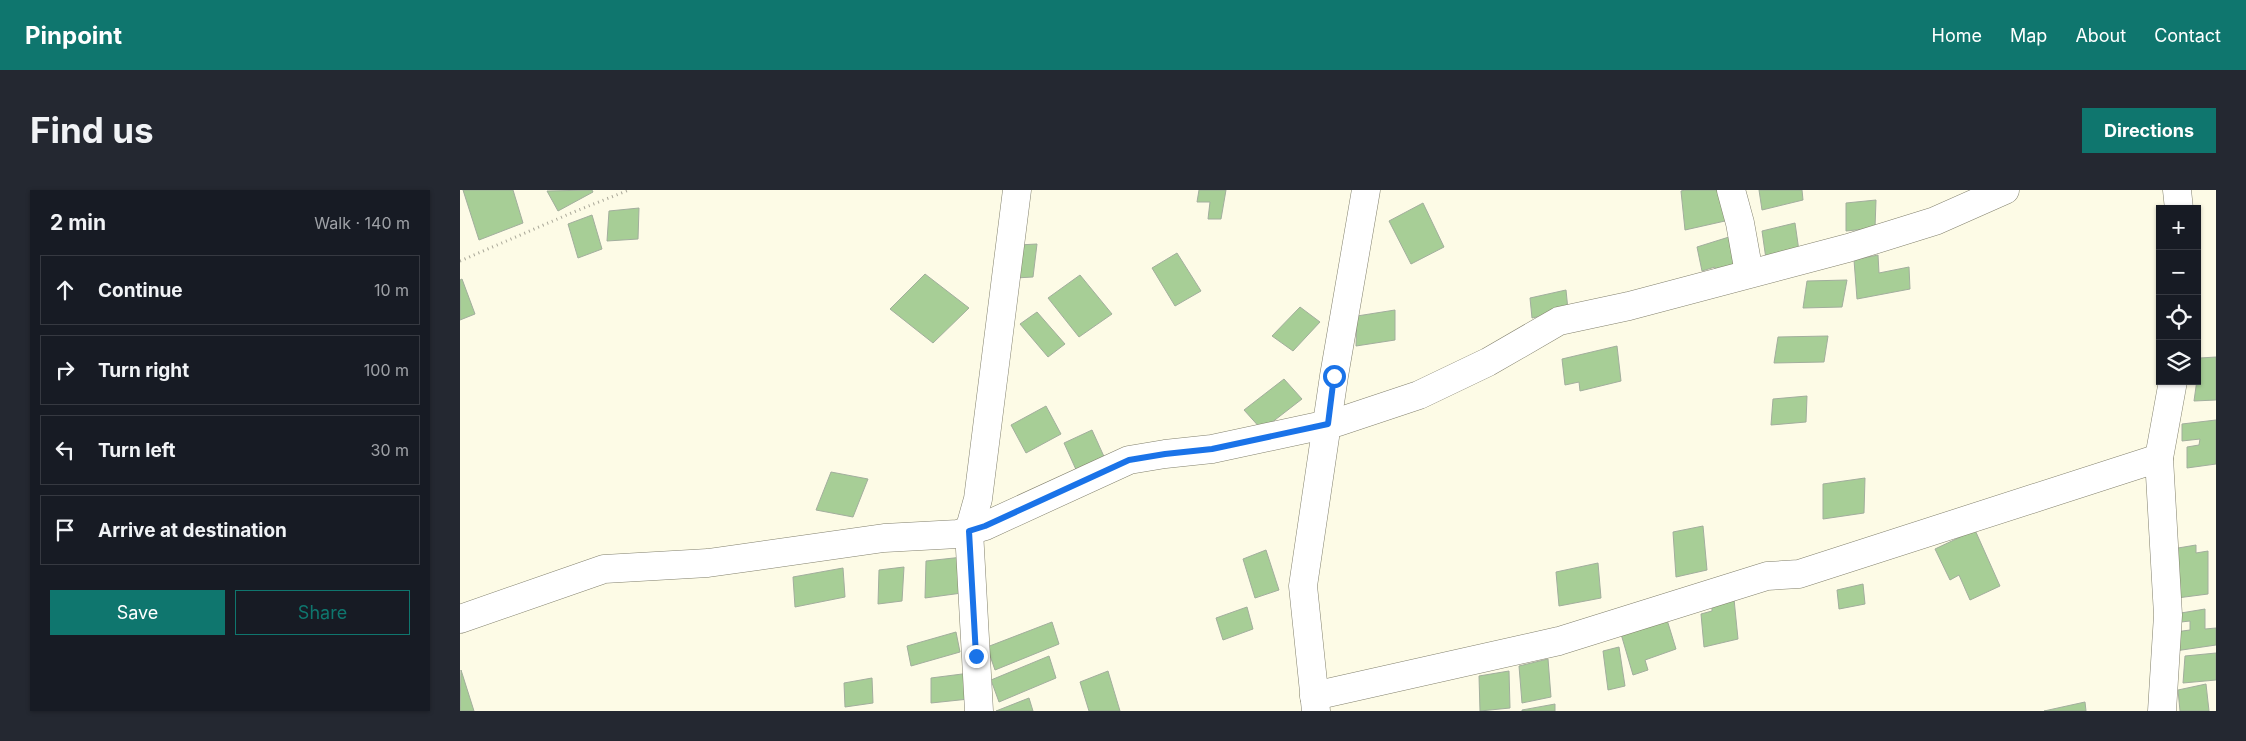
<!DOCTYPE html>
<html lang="en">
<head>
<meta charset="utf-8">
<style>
	:root { --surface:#171b24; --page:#242831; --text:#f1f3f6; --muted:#9ea1a6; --line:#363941; --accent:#0f766e }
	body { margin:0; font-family:Inter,sans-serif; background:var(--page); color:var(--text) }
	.controls { position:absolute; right:15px; top:15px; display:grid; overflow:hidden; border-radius:0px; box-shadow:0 1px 4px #0004 }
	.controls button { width:45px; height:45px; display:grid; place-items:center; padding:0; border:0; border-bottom:1px solid var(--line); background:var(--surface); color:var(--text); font:25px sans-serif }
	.stop { position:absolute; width:15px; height:15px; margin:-11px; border:4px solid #1a73e8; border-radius:50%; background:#fff }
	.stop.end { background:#1a73e8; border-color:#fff; box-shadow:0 1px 5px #0008 }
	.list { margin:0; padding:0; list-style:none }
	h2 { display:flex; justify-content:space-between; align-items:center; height:65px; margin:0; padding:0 20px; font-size:21px }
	h2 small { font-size:16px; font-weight:400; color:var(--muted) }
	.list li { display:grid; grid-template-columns:32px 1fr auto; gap:15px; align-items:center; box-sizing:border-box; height:70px; margin:0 10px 10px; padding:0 10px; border:1px solid var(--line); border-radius:0px }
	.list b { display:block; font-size:19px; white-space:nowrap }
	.list em { font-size:16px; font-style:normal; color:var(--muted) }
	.actions { display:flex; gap:10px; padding:15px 20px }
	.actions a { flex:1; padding:11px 0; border:1px solid var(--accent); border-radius:0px; text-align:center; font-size:18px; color:var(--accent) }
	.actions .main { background:var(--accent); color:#fff }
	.icon { flex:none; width:28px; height:28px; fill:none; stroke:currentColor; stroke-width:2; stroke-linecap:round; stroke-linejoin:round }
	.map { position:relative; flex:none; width:1756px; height:521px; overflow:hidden; border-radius:0px }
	header { display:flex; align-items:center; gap:30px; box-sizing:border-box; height:70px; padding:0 25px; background:var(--accent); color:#fff }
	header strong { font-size:24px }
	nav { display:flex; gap:28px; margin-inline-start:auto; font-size:18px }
	.intro { display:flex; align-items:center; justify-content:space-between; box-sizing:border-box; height:120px; padding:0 30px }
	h1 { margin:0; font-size:35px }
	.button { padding:12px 22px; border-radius:0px; background:var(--accent); color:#fff; font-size:18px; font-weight:700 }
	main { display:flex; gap:30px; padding:0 30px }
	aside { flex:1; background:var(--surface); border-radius:0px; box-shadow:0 1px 4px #0004 }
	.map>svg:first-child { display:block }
</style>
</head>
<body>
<header>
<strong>Pinpoint</strong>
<nav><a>Home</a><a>Map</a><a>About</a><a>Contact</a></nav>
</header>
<div class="intro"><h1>Find us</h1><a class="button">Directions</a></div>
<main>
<aside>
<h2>2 min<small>Walk · 140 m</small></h2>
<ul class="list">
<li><svg class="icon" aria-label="ahead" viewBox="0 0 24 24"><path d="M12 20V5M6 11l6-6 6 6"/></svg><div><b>Continue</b></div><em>10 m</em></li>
<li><svg class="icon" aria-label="right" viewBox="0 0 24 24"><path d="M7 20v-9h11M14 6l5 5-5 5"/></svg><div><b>Turn right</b></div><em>100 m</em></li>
<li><svg class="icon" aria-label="left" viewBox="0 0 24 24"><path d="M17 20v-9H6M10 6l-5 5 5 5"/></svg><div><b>Turn left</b></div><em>30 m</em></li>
<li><svg class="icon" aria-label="arrive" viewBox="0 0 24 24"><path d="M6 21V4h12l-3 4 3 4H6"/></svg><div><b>Arrive at destination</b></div></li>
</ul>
<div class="actions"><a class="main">Save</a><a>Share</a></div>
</aside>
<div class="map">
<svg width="1756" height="521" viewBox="0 0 1756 521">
	<rect width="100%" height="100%" fill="#fdfbe6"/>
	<g fill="#a7ce96" stroke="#a2ae9d">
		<polygon points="3,0 53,0 63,33 19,50"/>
		<polygon points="132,0 133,2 98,21 87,1"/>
		<polygon points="739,0 766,0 761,29 748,29 750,12 737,12"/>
		<polygon points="1225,0 1261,0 1265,31 1225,40 1221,1"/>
		<polygon points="1299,0 1342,0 1343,10 1302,20"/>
		<polygon points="1416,10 1415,38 1386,41 1386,13"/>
		<polygon points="963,13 984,57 951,74 929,31"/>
		<polygon points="179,18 178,49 147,51 149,21"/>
		<polygon points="132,25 142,59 118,68 108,34"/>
		<polygon points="1335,33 1339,61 1306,69 1302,41"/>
		<polygon points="1269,47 1275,77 1255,83 1255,77 1242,81 1237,57"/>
		<polygon points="577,54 573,87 555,88 558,55"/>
		<polygon points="717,63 741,101 715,116 692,78"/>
		<polygon points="1418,65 1419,83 1449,77 1450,99 1397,109 1394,70"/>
		<polygon points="465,84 509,118 473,153 430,119"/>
		<polygon points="620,85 652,124 619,147 588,108"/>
		<polygon points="2,89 15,124 0,130 0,90"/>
		<polygon points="1387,90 1382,117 1343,118 1347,91"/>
		<polygon points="1106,100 1108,120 1072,128 1070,108"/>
		<polygon points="840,117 860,132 833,161 812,146"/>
		<polygon points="935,120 935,150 896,156 897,126"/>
		<polygon points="577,122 605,154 588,167 560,134"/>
		<polygon points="1368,146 1364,172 1314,173 1318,147"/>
		<polygon points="1157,156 1161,191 1120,201 1119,192 1105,195 1102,169"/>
		<polygon points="1756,167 1756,210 1734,211 1740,168"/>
		<polygon points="824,189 842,209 802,240 784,220"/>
		<polygon points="1347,206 1346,232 1311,235 1313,209"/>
		<polygon points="586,216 601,244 566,263 551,235"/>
		<polygon points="1756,230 1756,274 1727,278 1727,257 1739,255 1740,249 1722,251 1722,234"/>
		<polygon points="632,240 646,271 618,284 604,253"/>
		<polygon points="371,282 408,289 393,327 356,320"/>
		<polygon points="1405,288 1404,323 1363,329 1363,294"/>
		<polygon points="1243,336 1247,380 1216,387 1213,342"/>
		<polygon points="1515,340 1540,396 1510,410 1499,385 1490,390 1475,359"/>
		<polygon points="1736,355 1736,363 1748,361 1748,404 1717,408 1718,358"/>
		<polygon points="806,360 819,400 795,408 783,369"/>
		<polygon points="503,367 502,403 465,408 466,371"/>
		<polygon points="1138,373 1141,408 1099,416 1096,382"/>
		<polygon points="444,377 442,411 418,414 419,380"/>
		<polygon points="383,378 385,407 335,417 333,387"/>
		<polygon points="1403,394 1405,414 1379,419 1377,400"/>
		<polygon points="1274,409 1278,449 1244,457 1241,424 1252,421 1252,414"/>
		<polygon points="787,417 793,439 763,450 756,428"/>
		<polygon points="1745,419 1745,439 1756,438 1756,455 1715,461 1715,442 1730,440 1730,431 1721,432 1721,423"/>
		<polygon points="1204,420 1216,459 1185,470 1188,480 1173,485 1159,437"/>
		<polygon points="592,432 599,454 535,480 527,457"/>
		<polygon points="496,442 500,462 451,476 447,456"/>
		<polygon points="1159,457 1165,496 1148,500 1143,461"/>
		<polygon points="1756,463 1756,490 1723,493 1725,466"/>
		<polygon points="589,466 596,488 539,512 531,490"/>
		<polygon points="1088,469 1091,507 1062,513 1059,476"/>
		<polygon points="1,480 14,521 0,521"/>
		<polygon points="648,481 660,521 629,521 620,492"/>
		<polygon points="1049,481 1050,518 1020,521 1019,486"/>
		<polygon points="510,483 509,509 471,513 471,488"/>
		<polygon points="412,488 413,513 385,517 384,493"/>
		<polygon points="1746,494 1749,521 1720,521 1718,500"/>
		<polygon points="569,508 573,521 536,521"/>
		<polygon points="1625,512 1626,521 1584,521"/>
		<polygon points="1095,514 1095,521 1062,521 1062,520"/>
	</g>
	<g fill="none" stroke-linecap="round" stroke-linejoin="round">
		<defs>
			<g id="minor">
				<polyline points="1271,0 1280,33 1289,83"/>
				<polyline points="1717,0 1719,19"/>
				<polyline points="0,429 144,379 248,373 424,348 498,344 525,336 669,270 705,264 752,259 878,232 959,205 1028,172 1099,131 1169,116 1388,58 1475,31 1545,0"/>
				<polyline points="854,506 1099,451 1307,386 1339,384 1699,268"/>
				<polyline points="519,521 509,341 518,309 557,0"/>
				<polyline points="856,521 843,396 874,186 906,0"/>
				<polyline points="1702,521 1708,425 1699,268 1713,191"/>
			</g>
		</defs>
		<use href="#minor" stroke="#82806d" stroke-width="29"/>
		<polyline stroke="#a9a798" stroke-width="3" stroke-dasharray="1 4" stroke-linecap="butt" points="0,71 116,21 169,0"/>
		<use href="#minor" stroke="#fff" stroke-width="28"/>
	</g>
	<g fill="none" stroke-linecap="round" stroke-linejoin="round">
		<polyline stroke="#1a73e8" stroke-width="6" points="516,466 509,341 525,336 669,270 705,264 752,259 868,234 874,186"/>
	</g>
</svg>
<div class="controls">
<button>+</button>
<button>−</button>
<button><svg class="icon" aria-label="locate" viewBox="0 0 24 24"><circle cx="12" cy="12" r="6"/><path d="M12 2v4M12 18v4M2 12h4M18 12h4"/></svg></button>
<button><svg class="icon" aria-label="layers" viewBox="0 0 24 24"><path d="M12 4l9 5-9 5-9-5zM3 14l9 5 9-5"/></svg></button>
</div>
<div class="stop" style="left:874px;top:186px"></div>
<div class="stop end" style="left:516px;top:466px"></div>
</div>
</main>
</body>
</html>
